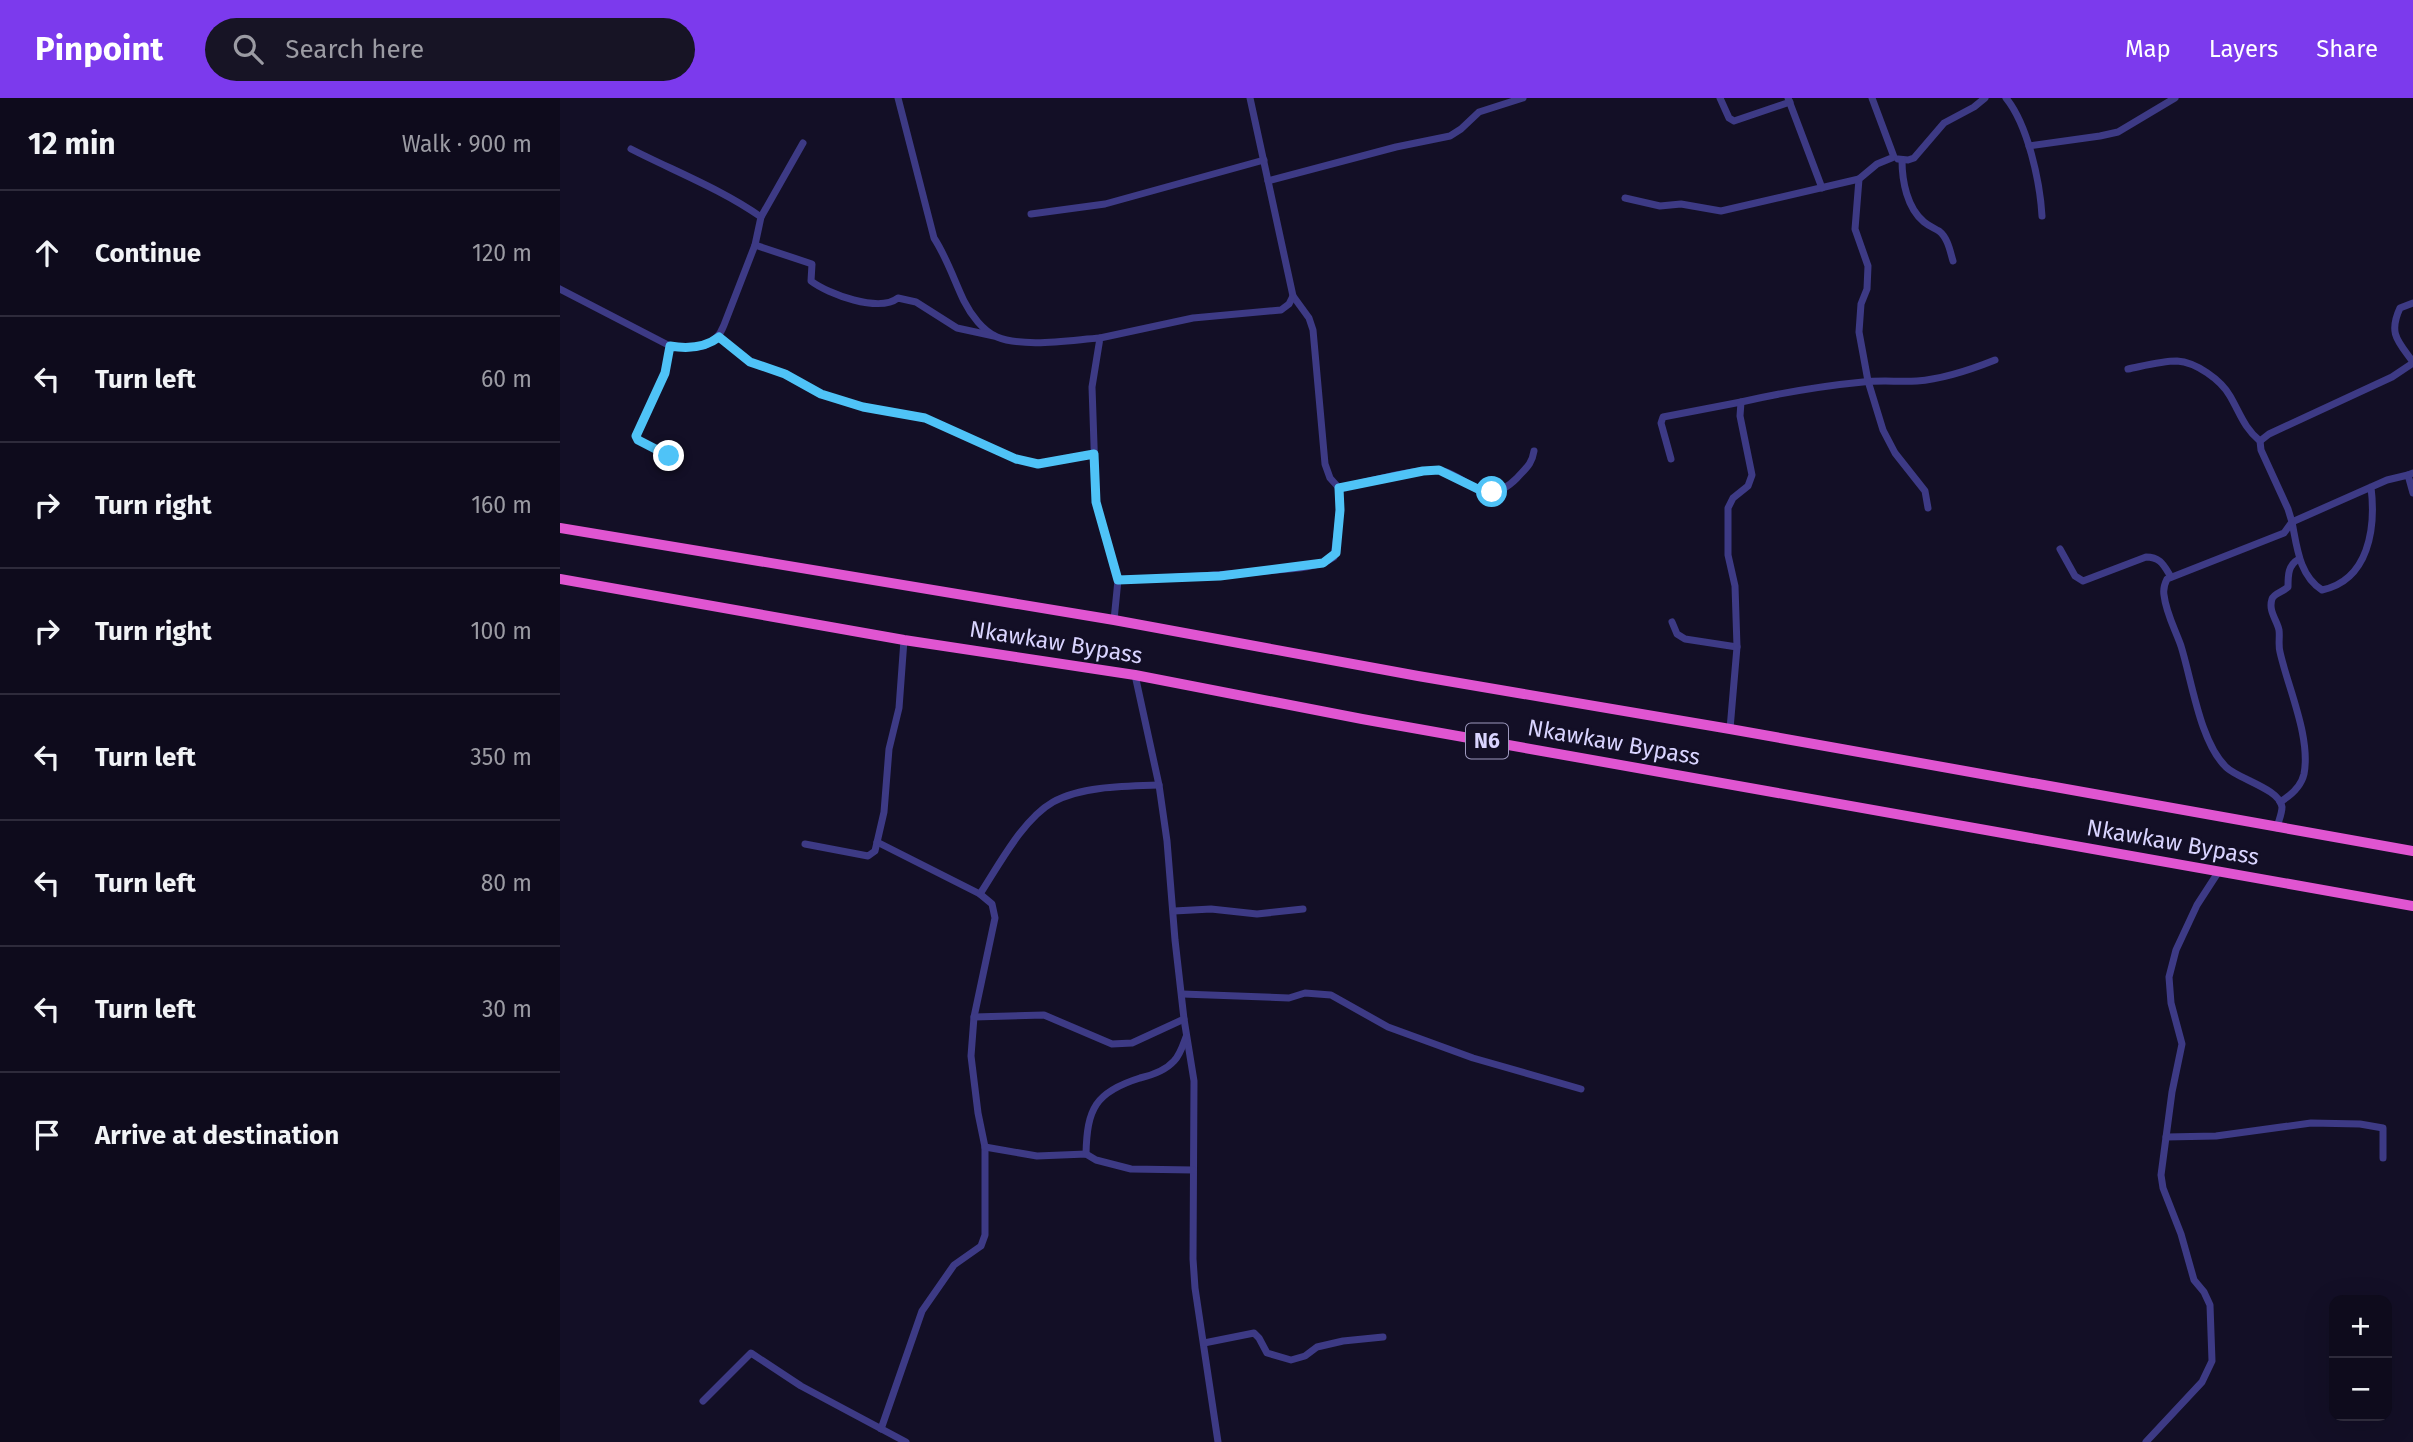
<!DOCTYPE html>
<html lang="en">
<head>
<meta charset="utf-8">
<style>
	:root { --surface:#0e0b1c; --page:#171425; --text:#f1f3f6; --muted:#9b9ba3; --line:#2e2b3b; --accent:#7c3aed }
	body { margin:0; font-family:"Fira Sans",sans-serif; background:var(--page); color:var(--text) }
	.controls { position:absolute; right:21px; bottom:21px; display:grid; overflow:hidden; border-radius:14px; box-shadow:0 7px 28px #0002 }
	.controls button { width:63px; height:63px; display:grid; place-items:center; padding:0; border:0; border-bottom:2px solid var(--line); background:var(--surface); color:var(--text); font:35px sans-serif }
	.stop { position:absolute; width:21px; height:21px; margin:-16px; border:5px solid #4fc3f7; border-radius:50%; background:#fff }
	.stop.end { background:#4fc3f7; border-color:#fff; box-shadow:0 2px 7px #0008 }
	.list { margin:0; padding:0; list-style:none }
	h2 { display:flex; justify-content:space-between; align-items:center; height:91px; margin:0; padding:0 28px; font-size:30px }
	h2 small { font-size:23px; font-weight:400; color:var(--muted) }
	.list li { display:grid; grid-template-columns:46px 1fr auto; gap:21px; align-items:center; box-sizing:border-box; height:126px; padding:0 28px; border-top:2px solid var(--line) }
	.list b { display:block; font-size:26px; white-space:nowrap }
	.list em { font-size:23px; font-style:normal; color:var(--muted) }
	.icon { flex:none; width:38px; height:38px; fill:none; stroke:currentColor; stroke-width:2; stroke-linecap:round; stroke-linejoin:round }
	.map { position:relative; flex:none; width:1853px; height:1344px; overflow:hidden }
	header { display:flex; align-items:center; gap:42px; box-sizing:border-box; height:98px; padding:0 35px; background:var(--accent); color:#fff }
	header strong { font-size:33px }
	nav { display:flex; gap:38px; margin-inline-start:auto; font-size:24px }
	.search { width:490px; height:63px; background:var(--page); display:flex; align-items:center; gap:18px; box-sizing:border-box; padding:0 24px; border-radius:38px; color:var(--muted); font-size:26px }
	main { display:flex }
	aside { flex:1; background:var(--surface) }
	.map>svg:first-child { display:block }
</style>
</head>
<body>
<header>
<strong>Pinpoint</strong>
<div class="search"><svg class="icon" aria-label="search" viewBox="0 0 24 24"><circle cx="10" cy="10" r="6"/><path d="M15 15l6 6"/></svg>Search here</div>
<nav><a>Map</a><a>Layers</a><a>Share</a></nav>
</header>
<main>
<aside>
<h2>12 min<small>Walk · 900 m</small></h2>
<ul class="list">
<li><svg class="icon" aria-label="ahead" viewBox="0 0 24 24"><path d="M12 20V5M6 11l6-6 6 6"/></svg><div><b>Continue</b></div><em>120 m</em></li>
<li><svg class="icon" aria-label="left" viewBox="0 0 24 24"><path d="M17 20v-9H6M10 6l-5 5 5 5"/></svg><div><b>Turn left</b></div><em>60 m</em></li>
<li><svg class="icon" aria-label="right" viewBox="0 0 24 24"><path d="M7 20v-9h11M14 6l5 5-5 5"/></svg><div><b>Turn right</b></div><em>160 m</em></li>
<li><svg class="icon" aria-label="right" viewBox="0 0 24 24"><path d="M7 20v-9h11M14 6l5 5-5 5"/></svg><div><b>Turn right</b></div><em>100 m</em></li>
<li><svg class="icon" aria-label="left" viewBox="0 0 24 24"><path d="M17 20v-9H6M10 6l-5 5 5 5"/></svg><div><b>Turn left</b></div><em>350 m</em></li>
<li><svg class="icon" aria-label="left" viewBox="0 0 24 24"><path d="M17 20v-9H6M10 6l-5 5 5 5"/></svg><div><b>Turn left</b></div><em>80 m</em></li>
<li><svg class="icon" aria-label="left" viewBox="0 0 24 24"><path d="M17 20v-9H6M10 6l-5 5 5 5"/></svg><div><b>Turn left</b></div><em>30 m</em></li>
<li><svg class="icon" aria-label="arrive" viewBox="0 0 24 24"><path d="M6 21V4h12l-3 4 3 4H6"/></svg><div><b>Arrive at destination</b></div></li>
</ul>
</aside>
<div class="map">
<svg width="1853" height="1344" viewBox="0 0 1853 1344">
	<rect width="100%" height="100%" fill="#130f26"/>
	<g fill="none" stroke-linecap="round" stroke-linejoin="round">
		<g stroke="#3d3a85" stroke-width="7">
			<path d="M338,0L374,140C387,160 394,182 404,203C411,217 423,233 437,239C464,250 511,242 540,240"/>
			<polyline points="1160,0 1169,20 1174,23 1230,4"/>
			<polyline points="1228,0 1262,90"/>
			<polyline points="1312,0 1334,59 1317,66 1299,81 1295,131 1308,168 1307,191 1301,206 1299,234 1308,283 1323,332 1335,355 1365,393 1368,410"/>
			<path d="M1446,0C1468,27 1480,84 1482,118"/>
			<polyline points="1469,48 1540,38 1558,34 1615,0"/>
			<path d="M71,51C114,73 161,91 201,119"/>
			<polyline points="1338,61 1348,62 1354,60 1384,25 1414,9 1425,0"/>
			<path d="M1342,62C1342,83 1347,110 1364,124C1369,128 1374,130 1379,133C1388,140 1390,153 1393,163"/>
			<polyline points="708,83 836,49 890,38 901,31 919,14 963,0"/>
			<polyline points="1065,100 1100,108 1121,106 1161,113 1299,81"/>
			<polyline points="471,116 545,106 704,62"/>
			<path d="M195,147L252,166L251,183C268,196 319,215 338,200L356,204L397,230L434,238"/>
			<path d="M0,191L110,248C134,252 155,251 164,227L195,147L201,119L243,45"/>
			<path d="M1853,205L1840,210C1828,236 1838,243 1853,264"/>
			<polyline points="159,239 190,264 224,276 261,296 303,309 365,320 456,361 478,366 534,356"/>
			<path d="M1568,271C1583,268 1601,263 1617,263C1636,264 1661,282 1670,298C1680,315 1684,330 1700,343L1701,352L1728,411L1732,424L1724,435L1607,481C1604,487 1603,491 1604,497C1606,515 1615,531 1621,548C1632,583 1640,644 1666,669C1678,681 1720,691 1722,709C1722,716 1718,724 1717,730"/>
			<polyline points="1700,343 1709,336 1832,279 1853,265"/>
			<polyline points="109,358 78,342 76,338 105,275 110,248"/>
			<polyline points="1111,361 1101,325 1103,319 1181,304"/>
			<polyline points="1853,375 1848,377 1853,395"/>
			<path d="M1811,389C1816,430 1809,482 1762,492C1739,477 1737,449 1732,424L1827,382L1848,377"/>
			<path d="M779,390C808,384 847,372 875,372C908,373 921,416 957,380C966,370 972,366 974,353"/>
			<path d="M1500,451L1515,478L1523,483L1586,459C1601,459 1604,468 1611,479"/>
			<path d="M558,482C607,480 656,478 705,473C727,471 756,471 774,459L780,412L779,390L770,380L765,366L753,232L749,220L733,198"/>
			<polyline points="554,522 558,482 536,404 532,289 540,240 633,220 721,212 729,206 733,198 690,0"/>
			<polyline points="1112,524 1117,536 1125,541 1177,549"/>
			<polyline points="575,577 599,687 607,743 615,842 624,921 634,983 633,1161 635,1190 658,1344"/>
			<path d="M1170,631L1177,549L1175,488L1168,457V410L1173,400L1188,388L1192,377L1180,318L1181,304C1221,295 1261,288 1303,284C1321,282 1339,284 1357,283C1384,281 1410,272 1435,262"/>
			<path d="M1720,704C1730,698 1741,689 1744,676C1751,639 1728,590 1720,554C1718,547 1720,539 1719,532C1717,522 1708,513 1712,501C1714,495 1723,494 1728,489C1728,477 1728,467 1739,461"/>
			<polyline points="317,744 420,796 432,806 435,820 414,919 411,958 418,1015 425,1049 425,1137 421,1148 394,1167 362,1213 321,1331"/>
			<polyline points="245,746 308,758 315,753 324,714 329,651 339,610 344,542"/>
			<path d="M420,796C439,767 463,721 493,704C521,688 567,688 599,687"/>
			<polyline points="614,813 651,811 697,816 743,811"/>
			<polyline points="622,896 729,900 745,895 771,897 828,929 913,960 1021,991"/>
			<polyline points="414,919 484,917 552,946 572,945 624,921"/>
			<polyline points="1606,1039 1656,1038 1751,1025 1800,1026 1823,1030 1823,1060"/>
			<polyline points="425,1049 477,1058 526,1056 536,1062 571,1071 633,1072"/>
			<path d="M526,1056C527,1011 535,994 580,980C593,977 605,973 614,963C620,957 623,947 626,939"/>
			<polyline points="644,1245 694,1235 699,1240 707,1255 731,1262 745,1258 757,1249 783,1243 823,1239"/>
			<polyline points="143,1303 191,1255 241,1288 346,1344"/>
			<polyline points="1586,1344 1642,1284 1652,1263 1650,1207 1644,1194 1634,1182 1621,1136 1603,1090 1601,1077 1612,994 1622,946 1611,905 1609,879 1616,852 1637,807 1659,773"/>
		</g>
		<g stroke="#e055d1" stroke-width="10">
			<polyline points="0,430 554,522 858,578 1170,631 1853,753"/>
			<polyline points="0,481 344,542 575,577 802,621 1853,808"/>
		</g>
	</g>
	<g fill="none" stroke-linecap="round" stroke-linejoin="round">
		<path stroke="#4fc3f7" stroke-width="9" d="M109,358L78,342L76,338L105,275L110,248C128,251 145,250 159,239L190,264L225,276L261,296L303,309L365,320L456,361L478,366L534,356L536,404L558,482L660,478L763,465L776,455L780,412L779,390L863,373L879,372L924,394H932"/>
	</g>
	<g text-anchor="middle" dominant-baseline="central" stroke-width="5" stroke-linejoin="round" paint-order="stroke">
		<rect fill="#130f26" stroke="#9e99be" stroke-width="2" x="906" y="625.5" width="42" height="35" rx="5"/>
		<g font-size="21" font-weight="bold" fill="#d9d4ff">
			<text x="927" y="643">N6</text>
		</g>
		<g font-size="23" fill="#d9d4ff" stroke="#130f26">
			<text transform="translate(496 544) rotate(9)">Nkawkaw Bypass</text>
			<text transform="translate(1054 644) rotate(10)">Nkawkaw Bypass</text>
			<text transform="translate(1613 744) rotate(10)">Nkawkaw Bypass</text>
		</g>
	</g>
</svg>
<div class="controls">
<button>+</button>
<button>−</button>
</div>
<div class="stop" style="left:932px;top:394px"></div>
<div class="stop end" style="left:109px;top:358px"></div>
</div>
</main>
</body>
</html>
